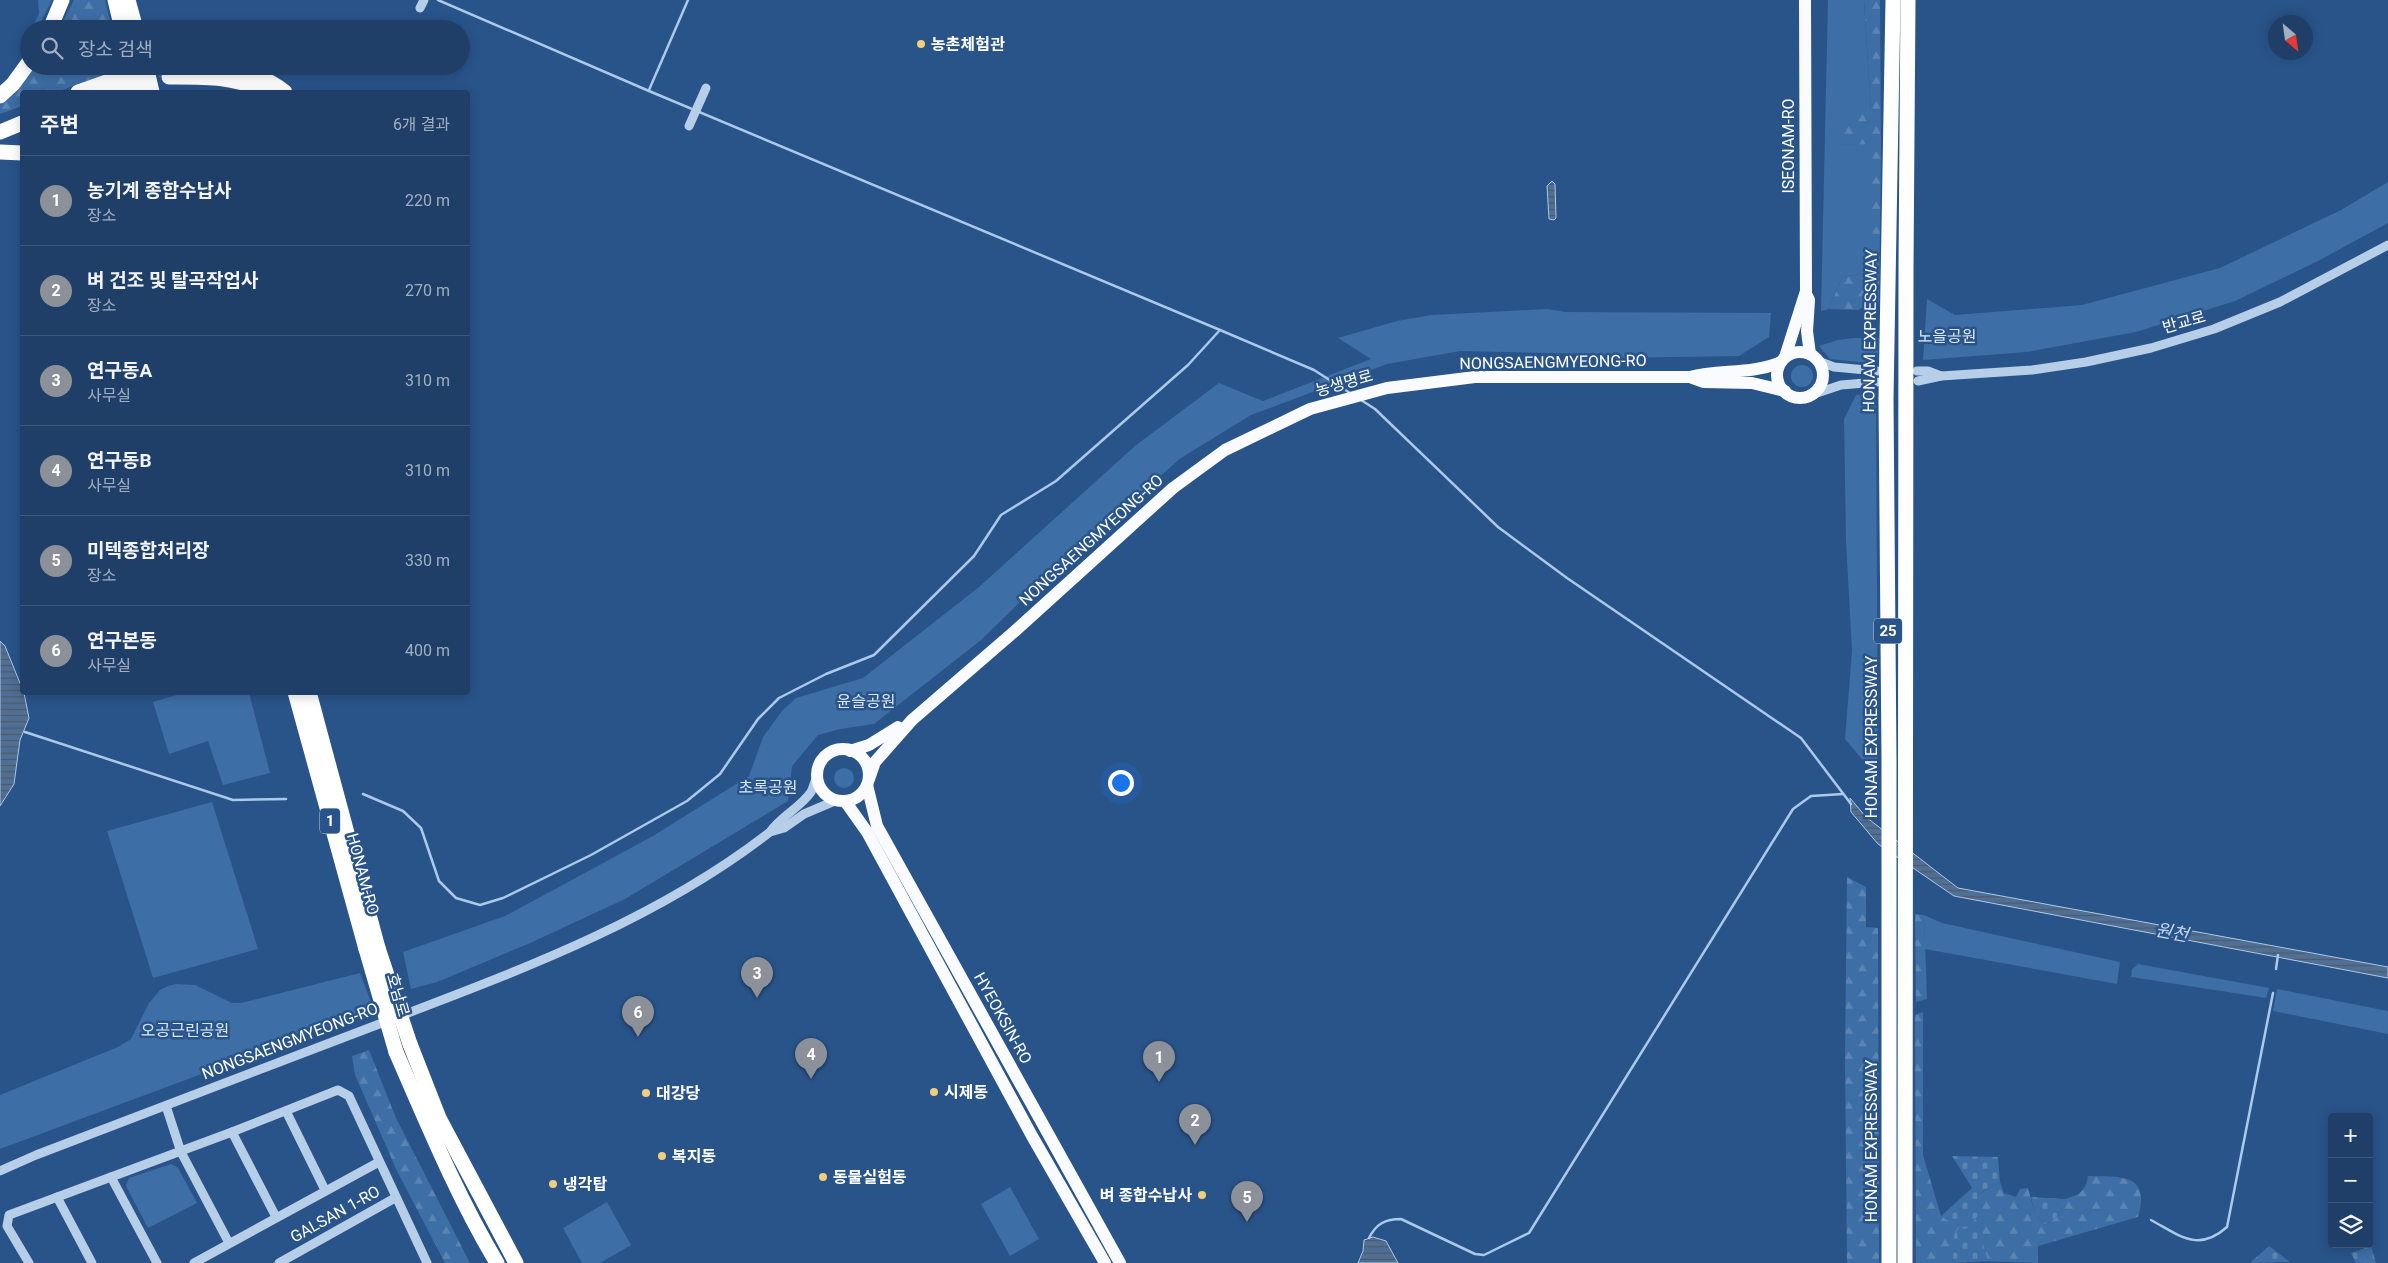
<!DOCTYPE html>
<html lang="ko">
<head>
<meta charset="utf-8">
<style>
	:root { --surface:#1f3f68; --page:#27466e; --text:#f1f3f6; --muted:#a1afc0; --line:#3c587c; --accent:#8c9099 }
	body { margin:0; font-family:Roboto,"Noto Sans KR",sans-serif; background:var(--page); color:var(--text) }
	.controls { position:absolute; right:15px; bottom:15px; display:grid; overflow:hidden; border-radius:5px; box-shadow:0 2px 12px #0003 }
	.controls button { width:45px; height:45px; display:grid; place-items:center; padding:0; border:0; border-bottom:1px solid var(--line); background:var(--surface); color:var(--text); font:25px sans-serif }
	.compass { position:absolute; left:2268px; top:15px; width:45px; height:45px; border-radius:50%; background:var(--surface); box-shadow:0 2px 12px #0003; rotate:151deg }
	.you { position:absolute; left:1120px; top:782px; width:18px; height:18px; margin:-12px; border:4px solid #fff; border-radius:50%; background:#1a73e8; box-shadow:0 0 0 8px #1a73e833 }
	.badge { display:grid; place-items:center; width:32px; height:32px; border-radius:50%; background:var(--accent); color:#fff; font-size:16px; font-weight:700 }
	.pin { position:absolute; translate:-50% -41px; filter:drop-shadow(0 1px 2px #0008) }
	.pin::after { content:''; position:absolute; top:26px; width:18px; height:15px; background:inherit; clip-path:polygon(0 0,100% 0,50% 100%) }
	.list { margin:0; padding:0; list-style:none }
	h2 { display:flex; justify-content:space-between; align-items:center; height:65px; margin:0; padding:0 20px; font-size:21px }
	h2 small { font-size:16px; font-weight:400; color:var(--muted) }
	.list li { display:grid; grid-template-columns:32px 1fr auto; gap:15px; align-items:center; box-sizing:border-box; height:90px; padding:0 20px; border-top:1px solid var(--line) }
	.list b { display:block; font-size:19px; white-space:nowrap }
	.list p { margin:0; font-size:16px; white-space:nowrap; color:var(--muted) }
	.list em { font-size:16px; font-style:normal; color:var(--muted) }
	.icon { flex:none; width:28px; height:28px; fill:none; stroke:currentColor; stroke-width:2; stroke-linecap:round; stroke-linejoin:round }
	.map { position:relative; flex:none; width:2388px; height:1263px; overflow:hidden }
	.search { position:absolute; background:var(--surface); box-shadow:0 2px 12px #0003; left:20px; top:20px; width:450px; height:55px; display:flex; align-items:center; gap:12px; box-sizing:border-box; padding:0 18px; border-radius:28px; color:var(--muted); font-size:19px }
	.panel { position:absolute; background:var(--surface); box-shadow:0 2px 12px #0003; left:20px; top:90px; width:450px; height:605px; border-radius:5px }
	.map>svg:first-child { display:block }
</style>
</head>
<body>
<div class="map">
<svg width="2388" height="1263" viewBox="0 0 2388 1263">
	<defs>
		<pattern id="forest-firs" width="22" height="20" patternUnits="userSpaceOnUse" patternTransform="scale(1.25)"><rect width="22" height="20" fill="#3d6ea6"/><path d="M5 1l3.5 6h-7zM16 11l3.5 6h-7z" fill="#5a84b3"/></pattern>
		<pattern id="cemetery-stones" width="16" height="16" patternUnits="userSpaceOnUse" patternTransform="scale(1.25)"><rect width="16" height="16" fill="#3d6ea6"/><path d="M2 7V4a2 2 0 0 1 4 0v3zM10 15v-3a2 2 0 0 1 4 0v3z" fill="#5a84b3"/></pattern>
		<pattern id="water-rules" width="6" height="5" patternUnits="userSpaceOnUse" patternTransform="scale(1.25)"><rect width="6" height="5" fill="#506f95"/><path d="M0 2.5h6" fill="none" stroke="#4e5a69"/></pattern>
	</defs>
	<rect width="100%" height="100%" fill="#29548a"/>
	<g fill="#3d6ea6">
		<polygon points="1828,0 1864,0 1871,111 1839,145 1872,143 1872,272 1842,277 1829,309 1821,311"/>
		<polygon points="2388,182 2388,223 2318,261 2235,301 2136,332 2027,352 1923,360 1927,299 1955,315 2082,305 2220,268 2341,210"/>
		<polygon points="1547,309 1565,312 1771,313 1769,337 1739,356 1615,358 1597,354 1460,351 1387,364 1251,415 1181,458 1055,568 981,640 874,724 840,729 818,735 792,766 788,801 625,899 528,944 437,982 411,989 403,952 505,916 653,836 749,776 763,737 782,711 796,698 863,678 979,587 1135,446 1219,383 1263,401 1371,359 1338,338 1397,321 1432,315"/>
		<polygon points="1854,338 1879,338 1877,364 1830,359 1819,346 1838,340"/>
		<circle cx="1802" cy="376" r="11"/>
		<polygon points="1876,393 1878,778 1845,739 1852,651 1846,541 1844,419 1856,395"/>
		<polygon points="187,692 249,693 270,773 223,785 208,741 169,754 153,702"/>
		<circle cx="844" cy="778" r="10"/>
		<polygon points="212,802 258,949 153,978 107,831"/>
		<polygon points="1924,915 1942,923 2120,962 2117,984 1925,949"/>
		<polygon points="2138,964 2269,988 2266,998 2131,977 2132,969"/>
		<polygon points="360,973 374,1010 0,1149 0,1095 118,1047 131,1039 149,1003 160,990 168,986 176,984 195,985 232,1003 241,1003"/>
		<polygon points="2277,989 2388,1011 2388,1034 2273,1011"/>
		<polygon points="171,1164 178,1168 197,1203 148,1228 126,1186 129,1178"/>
		<polygon points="1010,1187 1039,1239 1010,1256 981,1204"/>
		<polygon points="607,1202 631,1245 600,1263 582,1263 563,1228"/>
	</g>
	<g fill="url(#forest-firs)">
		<polygon points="38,0 52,0 37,29 32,29 39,13"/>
		<polygon points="74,0 105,0 112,29 59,29"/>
		<polygon points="1864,0 1880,0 1881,157 1879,303 1870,303 1858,310 1829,309 1842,277 1872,272 1872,144 1839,145 1841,112 1871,111"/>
		<polygon points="35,66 121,66 121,68 57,92 22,92 22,106 0,114 0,105 14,94"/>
		<polygon points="1847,877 1866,887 1866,927 1878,928 1879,1263 1847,1263 1845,1059"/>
		<polygon points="1915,914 1924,915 1927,999 1916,1002"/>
		<path d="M1923,1012V1155L1941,1216L2000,1182L2004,1193L2016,1197L2020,1189L2028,1188L2034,1210L2044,1224C2058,1220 2061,1211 2065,1199C2079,1195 2086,1191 2088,1176C2121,1177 2151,1173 2138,1217L2038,1246V1263L1953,1260L1956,1263H1916L1915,1015Z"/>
		<polygon points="369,1050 396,1118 470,1263 445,1263 397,1171 355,1075 352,1056"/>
	</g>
	<g fill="url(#cemetery-stones)">
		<polygon points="1952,1156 1998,1157 2000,1182 1977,1195 1981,1211 1973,1222 1951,1223 1941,1216 1972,1188"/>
		<path d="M2031,1197L2065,1199C2061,1211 2058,1220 2044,1224L2034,1210Z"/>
		<polygon points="1978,1226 1988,1261 1956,1263 1953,1260 1954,1235 1960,1227"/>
		<polygon points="2269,1246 2290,1262 2250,1263"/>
		<polygon points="2371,1246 2376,1263 2356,1263 2351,1253"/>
	</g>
	<g fill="url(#water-rules)" stroke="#abc9e9">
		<polygon points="1552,181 1555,184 1556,218 1554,220 1549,219 1547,186"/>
		<polygon points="0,641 5,646 24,693 29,718 20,740 14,784 0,806"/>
		<polygon points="1850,798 1866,817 1958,888 2388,967 2388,978 1954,896 1878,844 1851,812"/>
		<polygon points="1373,1237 1386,1241 1398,1263 1358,1263 1363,1251 1364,1240"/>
	</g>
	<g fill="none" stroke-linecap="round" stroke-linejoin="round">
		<g stroke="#abc9e9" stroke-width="2.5">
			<polyline points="438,0 649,91 1220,330 1314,370 1350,393"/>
			<polyline points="649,90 688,0"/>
			<polyline points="1361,400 1375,409 1498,527 1567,578 1801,738 1851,804"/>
			<polyline points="25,732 233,800 286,799"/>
			<polyline points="363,794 403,811 421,828 439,881 456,898 480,905 503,898 591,855 687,801 720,774 758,719 779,698 826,674 874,655 974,556 1001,515 1056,481 1188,365 1220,330"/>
			<polyline points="2276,969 2278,955"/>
			<path d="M2151,1220C2179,1235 2198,1253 2227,1227L2273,993"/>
			<path d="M1369,1238C1376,1224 1385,1219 1401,1219L1475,1254L1484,1255L1529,1233L1793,809L1811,796L1843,794"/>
		</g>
		<polyline stroke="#496e9c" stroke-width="15" stroke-dasharray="15 8" stroke-linecap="butt" points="135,74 168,68"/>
		<g stroke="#b7cee9" stroke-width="9">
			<polyline points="420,8 424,0"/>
			<polyline points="689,126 706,88"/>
			<polyline points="1818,361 1834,367 1877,371"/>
			<polyline points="1917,371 1928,371 1941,376"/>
			<polyline points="1918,381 1941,376 2032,370 2086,362 2151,348 2214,329 2280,302 2388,245"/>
			<polyline points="1811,395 1841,385 1877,382"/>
			<polyline points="770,832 784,828 804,814 837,800"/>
			<polyline points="166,1106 181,1152 229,1243"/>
			<polyline points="286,1111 325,1190"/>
			<polyline points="232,1132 276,1217"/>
			<path d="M0,1171L36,1155C156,1109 276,1064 395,1018C526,968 658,919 770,832C781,816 800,808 811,792C814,786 816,778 818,772"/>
			<polyline points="111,1177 157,1263"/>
			<polyline points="57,1197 92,1263"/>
			<polyline points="29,1263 7,1226 9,1215 232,1132 338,1090 349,1096 427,1263"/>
			<polyline points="194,1263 379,1162"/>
			<polyline points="279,1263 395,1198"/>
		</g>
		<g stroke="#f9fbfe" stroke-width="12">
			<polyline points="1807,296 1809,300 1807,331 1810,354"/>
			<circle cx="1800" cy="375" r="23"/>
			<polyline points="1785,357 1806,291 1805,0"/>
			<polyline points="1690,377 1704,382 1752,383 1785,391"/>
			<circle cx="843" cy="775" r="26"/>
			<polyline points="850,751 869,745 898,727"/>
			<path d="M869,779L875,762L912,720L1015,631L1173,488L1225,450L1310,409L1387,388L1475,377H1690C1720,369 1751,375 1781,362"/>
			<polyline points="867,785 877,826 1120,1263"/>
			<polyline points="845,801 867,832 1032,1136 1105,1263"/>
		</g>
		<g stroke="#fff" stroke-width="15">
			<polyline points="115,0 122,29"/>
			<polyline points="128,0 136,29"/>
			<polyline points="50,29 62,0"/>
			<polyline points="132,66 138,92"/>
			<polyline points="146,66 152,92"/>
			<path d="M215,66C241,71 264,75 285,92"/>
			<path d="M169,77C206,77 233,76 267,92"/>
			<polyline points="78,92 123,76"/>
			<polyline points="108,92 126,87"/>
			<polyline points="0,96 13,84 29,62"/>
			<polyline points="0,132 22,123"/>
			<polyline points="0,152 22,153"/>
			<polyline points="295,692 366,949"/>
			<polyline points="309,692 378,948"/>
			<polyline points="410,1044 439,1118 516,1263"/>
			<path d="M396,1052C427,1123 457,1196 497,1263"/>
			<polyline points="1889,1263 1889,758 1886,399 1893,0"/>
			<polyline points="1905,1263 1906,267 1908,0"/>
		</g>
		<g stroke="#fff" stroke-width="15">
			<polyline points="378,948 410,1044"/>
			<polyline points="366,949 396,1052"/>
		</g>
	</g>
	<g fill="#f1ce7d" stroke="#29548a" stroke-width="2">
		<circle cx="921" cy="44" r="5"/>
		<circle cx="934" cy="1092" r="5"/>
		<circle cx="646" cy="1093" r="5"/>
		<circle cx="662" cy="1156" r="5"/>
		<circle cx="823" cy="1177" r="5"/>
		<circle cx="553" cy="1184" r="5"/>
		<circle cx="1202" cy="1195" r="5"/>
	</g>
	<g text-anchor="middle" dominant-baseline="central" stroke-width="5" stroke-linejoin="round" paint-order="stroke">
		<g fill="#29548a" stroke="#bfccdc" stroke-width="1">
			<rect x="1874" y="618.5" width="28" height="25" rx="4"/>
			<rect x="320" y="808.5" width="20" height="25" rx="4"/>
		</g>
		<g font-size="15" font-weight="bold" fill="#fff">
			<text x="1888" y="631">25</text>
			<text x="330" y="821">1</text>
		</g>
		<g font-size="16" font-weight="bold" fill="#fff" stroke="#29548a" text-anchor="start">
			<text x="931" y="44">농촌체험관</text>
			<text x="944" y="1092">시제동</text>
			<text x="656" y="1093">대강당</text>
			<text x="672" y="1156">복지동</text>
			<text x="833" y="1177">동물실험동</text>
			<text x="563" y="1184">냉각탑</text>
			<text x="1192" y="1195" text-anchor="end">벼 종합수납사</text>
		</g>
		<g font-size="16" fill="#fff" stroke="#29548a">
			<text transform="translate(1788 146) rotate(-90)">ISEONAM-RO</text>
			<text transform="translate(2184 322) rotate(-16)">반교로</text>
			<text transform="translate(1870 331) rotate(-89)">HONAM EXPRESSWAY</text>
			<text transform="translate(1553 362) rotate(-1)">NONGSAENGMYEONG-RO</text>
			<text transform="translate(1344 383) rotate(-16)">농생명로</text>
			<text transform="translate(1091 540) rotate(-42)">NONGSAENGMYEONG-RO</text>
			<text transform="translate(1871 737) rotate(-90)">HONAM EXPRESSWAY</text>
			<text transform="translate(363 874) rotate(75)">HONAM-RO</text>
			<text transform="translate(398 995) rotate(74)">호남로</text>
			<text transform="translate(1003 1018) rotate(61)">HYEOKSIN-RO</text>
			<text transform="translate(290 1041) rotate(-21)">NONGSAENGMYEONG-RO</text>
			<text transform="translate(1871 1141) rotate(-90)">HONAM EXPRESSWAY</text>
			<text transform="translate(335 1214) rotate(-29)">GALSAN 1-RO</text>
		</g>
		<g font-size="16" fill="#dae8f7" stroke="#29548a">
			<text x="1947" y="336">노을공원</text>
			<text x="866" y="701">윤슬공원</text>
			<text x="768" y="787">초록공원</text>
			<text x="185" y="1030">오공근린공원</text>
		</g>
		<g font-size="18" font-style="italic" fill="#c2d8f0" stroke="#29548a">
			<text transform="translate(2172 932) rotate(10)">원천</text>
		</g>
	</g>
</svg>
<div class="controls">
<button>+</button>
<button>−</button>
<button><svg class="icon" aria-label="layers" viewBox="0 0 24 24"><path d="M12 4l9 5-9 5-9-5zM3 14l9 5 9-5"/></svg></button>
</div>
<svg class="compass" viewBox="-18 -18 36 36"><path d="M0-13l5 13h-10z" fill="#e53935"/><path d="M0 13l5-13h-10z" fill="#a1afc0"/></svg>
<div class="you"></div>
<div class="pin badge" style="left:1159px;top:1082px">1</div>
<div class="pin badge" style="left:1195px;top:1145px">2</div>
<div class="pin badge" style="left:757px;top:998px">3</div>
<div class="pin badge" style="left:811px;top:1079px">4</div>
<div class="pin badge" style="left:1247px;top:1222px">5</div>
<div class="pin badge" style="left:638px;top:1037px">6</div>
<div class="search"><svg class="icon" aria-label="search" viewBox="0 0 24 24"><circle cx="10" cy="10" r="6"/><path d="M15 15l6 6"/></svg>장소 검색</div>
<section class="panel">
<h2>주변<small>6개 결과</small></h2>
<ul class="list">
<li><span class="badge">1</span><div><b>농기계 종합수납사</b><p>장소</p></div><em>220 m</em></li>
<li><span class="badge">2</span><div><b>벼 건조 및 탈곡작업사</b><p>장소</p></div><em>270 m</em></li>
<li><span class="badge">3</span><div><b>연구동A</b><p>사무실</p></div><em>310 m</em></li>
<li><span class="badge">4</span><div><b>연구동B</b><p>사무실</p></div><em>310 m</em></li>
<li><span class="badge">5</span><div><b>미텍종합처리장</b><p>장소</p></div><em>330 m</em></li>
<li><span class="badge">6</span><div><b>연구본동</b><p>사무실</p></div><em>400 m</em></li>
</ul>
</section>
</div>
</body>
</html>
